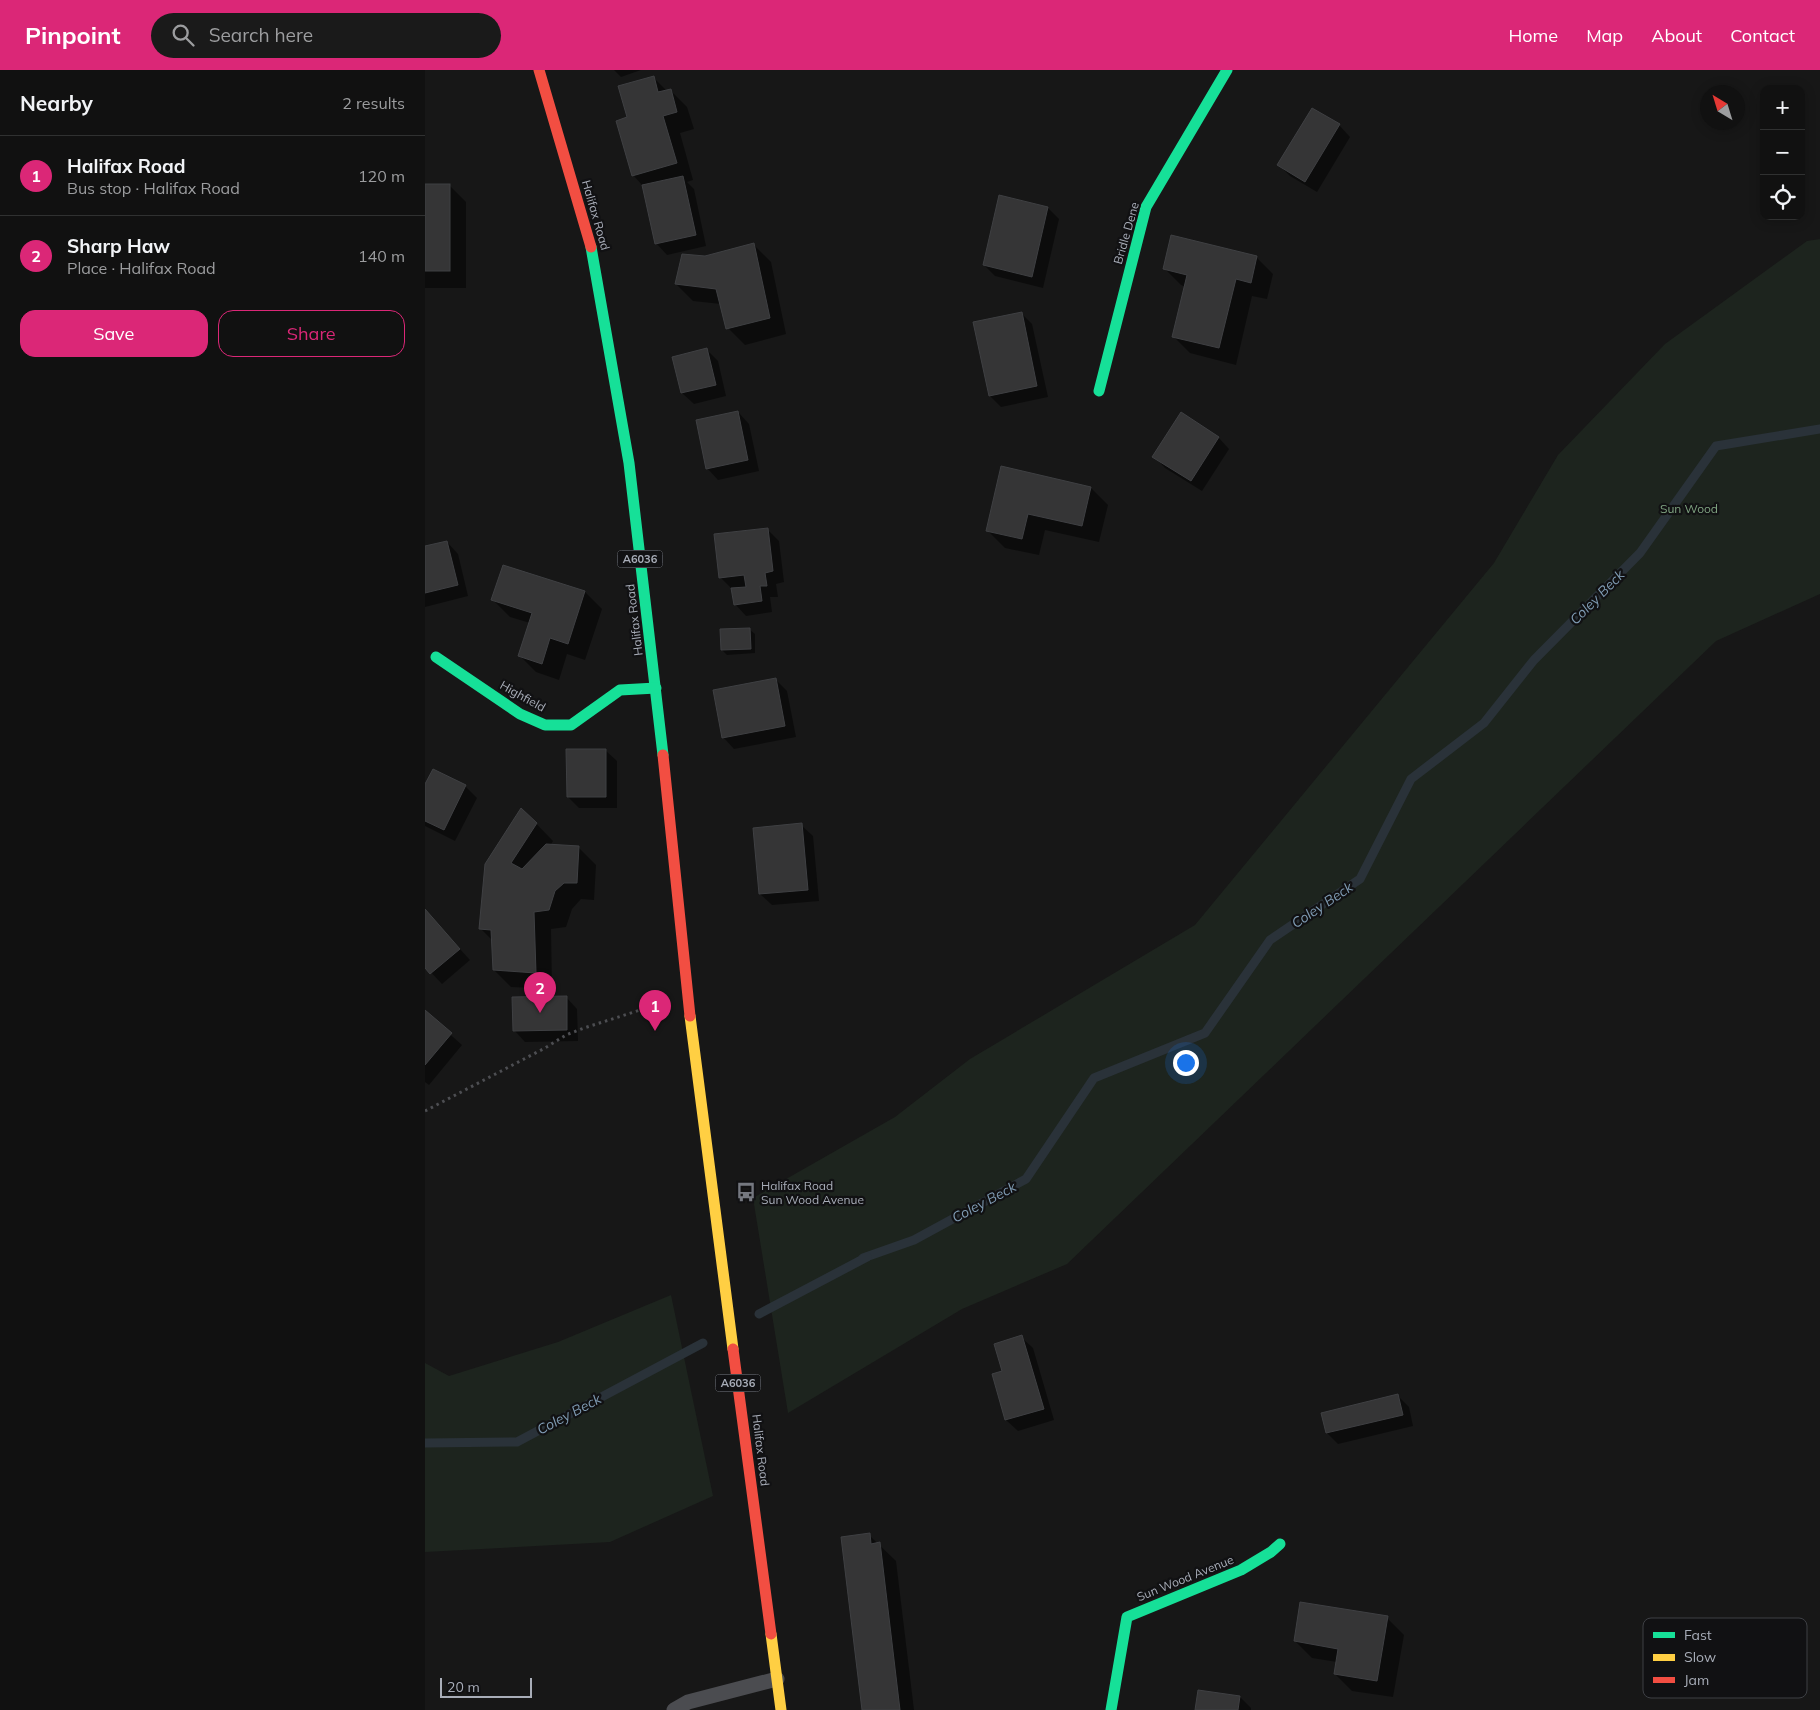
<!DOCTYPE html>
<html lang="en">
<head>
<meta charset="utf-8">
<style>
	:root { --surface:#111; --page:#1a1a1a; --text:#f1f3f6; --muted:#9c9d9f; --line:#303131; --accent:#db2777 }
	body { margin:0; font-family:Mulish,sans-serif; background:var(--page); color:var(--text) }
	.controls { position:absolute; right:15px; top:15px; display:grid; overflow:hidden; border-radius:10px; box-shadow:0 2px 12px #0003 }
	.controls button { width:45px; height:45px; display:grid; place-items:center; padding:0; border:0; border-bottom:1px solid var(--line); background:var(--surface); color:var(--text); font:25px sans-serif }
	.compass { position:absolute; left:1275px; top:15px; width:45px; height:45px; border-radius:50%; background:var(--surface); box-shadow:0 2px 12px #0003; rotate:322deg }
	.scale { position:absolute; left:15px; bottom:12px; width:92px; box-sizing:border-box; padding-left:5px; border:2px solid #a8adb8; border-top:0; font-size:14px; line-height:18px; white-space:nowrap; color:#a8adb8; -webkit-text-stroke:4px #111113; paint-order:stroke }
	.you { position:absolute; left:760px; top:992px; width:18px; height:18px; margin:-12px; border:4px solid #fff; border-radius:50%; background:#1a73e8; box-shadow:0 0 0 8px #1a73e833 }
	.badge { display:grid; place-items:center; width:32px; height:32px; border-radius:50%; background:var(--accent); color:#fff; font-size:16px; font-weight:700 }
	.pin { position:absolute; translate:-50% -41px; filter:drop-shadow(0 1px 2px #0008) }
	.pin::after { content:''; position:absolute; top:26px; width:18px; height:15px; background:inherit; clip-path:polygon(0 0,100% 0,50% 100%) }
	.list { margin:0; padding:0; list-style:none }
	h2 { display:flex; justify-content:space-between; align-items:center; height:65px; margin:0; padding:0 20px; font-size:21px }
	h2 small { font-size:16px; font-weight:400; color:var(--muted) }
	.list li { display:grid; grid-template-columns:32px 1fr auto; gap:15px; align-items:center; box-sizing:border-box; height:80px; padding:0 20px; border-top:1px solid var(--line) }
	.list b { display:block; font-size:19px; white-space:nowrap }
	.list p { margin:0; font-size:16px; white-space:nowrap; color:var(--muted) }
	.list em { font-size:16px; font-style:normal; color:var(--muted) }
	.actions { display:flex; gap:10px; padding:15px 20px }
	.actions a { flex:1; padding:11px 0; border:1px solid var(--accent); border-radius:15px; text-align:center; font-size:18px; color:var(--accent) }
	.actions .main { background:var(--accent); color:#fff }
	.icon { flex:none; width:28px; height:28px; fill:none; stroke:currentColor; stroke-width:2; stroke-linecap:round; stroke-linejoin:round }
	.map { position:relative; flex:none; width:1395px; height:1640px; overflow:hidden }
	header { display:flex; align-items:center; gap:30px; box-sizing:border-box; height:70px; padding:0 25px; background:var(--accent); color:#fff }
	header strong { font-size:24px }
	nav { display:flex; gap:28px; margin-inline-start:auto; font-size:18px }
	.search { width:350px; height:45px; background:var(--page); display:flex; align-items:center; gap:12px; box-sizing:border-box; padding:0 18px; border-radius:28px; color:var(--muted); font-size:19px }
	main { display:flex }
	aside { flex:1; background:var(--surface) }
	.map>svg:first-child { display:block }
</style>
</head>
<body>
<header>
<strong>Pinpoint</strong>
<div class="search"><svg class="icon" aria-label="search" viewBox="0 0 24 24"><circle cx="10" cy="10" r="6"/><path d="M15 15l6 6"/></svg>Search here</div>
<nav><a>Home</a><a>Map</a><a>About</a><a>Contact</a></nav>
</header>
<main>
<aside>
<h2>Nearby<small>2 results</small></h2>
<ul class="list">
<li><span class="badge">1</span><div><b>Halifax Road</b><p>Bus stop · Halifax Road</p></div><em>120 m</em></li>
<li><span class="badge">2</span><div><b>Sharp Haw</b><p>Place · Halifax Road</p></div><em>140 m</em></li>
</ul>
<div class="actions"><a class="main">Save</a><a>Share</a></div>
</aside>
<div class="map">
<svg width="1395" height="1640" viewBox="0 0 1395 1640">
	<rect width="100%" height="100%" fill="#171717"/>
	<g fill="#1d241e">
		<polygon points="1395,169 1395,524 1291,571 642,1194 537,1239 363,1343 328,1128 470,1047 545,989 770,855 1069,493 1133,385 1240,274 1382,171"/>
		<polygon points="246,1225 288,1426 185,1472 0,1482 0,1293 24,1306 133,1272"/>
	</g>
	<g fill="#0007">
		<polygon points="189,0 216,0 196,7"/>
		<polygon points="228,7 242,21 245,20 262,37 269,59 255,63 268,110 262,112 269,119 281,176 242,185 231,173 218,116 208,105 204,48"/>
		<polygon points="888,39 914,55 925,67 892,122 865,106 854,95"/>
		<polygon points="0,115 24,115 41,132 41,218 0,218"/>
		<polygon points="623,138 634,149 618,218 570,206 559,195"/>
		<polygon points="329,175 346,192 361,264 320,275 303,258 296,234 268,231 251,214 280,188"/>
		<polygon points="831,187 848,204 842,229 827,226 811,295 765,283 748,266 761,217 756,215 739,198"/>
		<polygon points="596,243 607,254 623,327 576,337 565,326"/>
		<polygon points="282,280 293,291 301,326 269,334 257,323"/>
		<polygon points="313,342 324,354 334,401 293,410 282,398"/>
		<polygon points="793,367 804,379 777,421 740,398 729,386"/>
		<polygon points="666,418 683,435 674,472 620,460 614,485 580,478 563,461"/>
		<polygon points="342,459 354,471 359,512 351,514 353,527 345,527 347,542 321,546 310,534 307,519 296,508"/>
		<polygon points="22,472 33,484 43,526 0,537 0,478"/>
		<polygon points="79,496 160,522 177,539 160,590 142,584 134,610 111,602 94,585 105,553 85,547 68,530"/>
		<polygon points="324,559 330,564 330,583 302,585 297,580"/>
		<polygon points="351,610 362,621 371,667 309,679 298,667"/>
		<polygon points="180,680 192,691 192,738 154,738 143,727"/>
		<polygon points="8,701 41,717 52,728 30,771 0,756 0,717"/>
		<polygon points="97,739 128,771 125,776 154,778 171,795 169,830 156,829 147,839 141,857 126,859 127,919 86,917 69,900 68,871 55,858"/>
		<polygon points="376,755 388,766 394,831 347,835 335,824"/>
		<polygon points="0,841 45,890 17,914 0,896"/>
		<polygon points="141,927 152,939 153,971 100,972 89,960"/>
		<polygon points="0,942 37,975 4,1015 0,1012"/>
		<polygon points="596,1267 608,1278 629,1350 593,1361 581,1350 579,1301"/>
		<polygon points="972,1325 984,1337 988,1356 913,1374 902,1363"/>
		<polygon points="444,1465 471,1491 489,1640 438,1640"/>
		<polygon points="962,1548 979,1565 968,1627 927,1621 910,1604 912,1592 887,1588 870,1571"/>
		<polygon points="815,1627 826,1638 826,1640 771,1640"/>
	</g>
	<g fill="none" stroke-linecap="round" stroke-linejoin="round">
		<g stroke="#2a3239" stroke-width="9">
			<polyline points="438,1188 489,1170 601,1109 669,1008 780,963 845,870 935,809 986,709 1059,653 1109,590 1215,483 1291,376 1395,359"/>
			<polyline points="334,1244 442,1187"/>
			<polyline points="0,1373 92,1372 278,1273"/>
		</g>
	</g>
	<g fill="#353536" stroke="#3f4043">
		<polygon points="229,6 233,22 246,19 252,42 238,46 252,93 207,106 191,51 202,47 193,16"/>
		<polygon points="887,38 915,54 880,112 852,95"/>
		<polygon points="258,106 271,165 230,174 217,115"/>
		<rect x="0" y="114" width="25" height="87"/>
		<polygon points="574,125 623,137 607,207 558,195"/>
		<polygon points="746,165 832,186 826,213 811,209 794,278 747,267 762,205 738,199"/>
		<polygon points="329,173 345,248 301,259 291,219 250,214 257,184 280,186"/>
		<polygon points="597,242 612,316 564,326 548,252"/>
		<polygon points="282,278 291,315 256,323 247,287"/>
		<polygon points="313,341 323,390 281,399 271,350"/>
		<polygon points="756,342 794,367 766,411 727,387"/>
		<polygon points="576,396 666,417 657,456 603,444 597,469 561,461"/>
		<polygon points="343,458 348,501 340,503 342,516 335,516 337,531 309,535 306,518 321,517 319,505 294,508 289,464"/>
		<polygon points="22,471 33,515 0,523 0,476"/>
		<polygon points="78,495 160,521 143,574 125,568 117,594 93,586 107,543 66,530"/>
		<polygon points="325,558 326,579 296,580 295,559"/>
		<polygon points="351,608 360,656 297,668 288,620"/>
		<polygon points="141,679 181,679 181,727 142,727"/>
		<polygon points="8,699 41,715 19,760 0,751 0,714"/>
		<polygon points="96,738 112,753 86,793 97,799 121,774 154,776 152,813 139,813 130,821 124,840 109,842 111,903 68,900 66,860 54,859 60,794"/>
		<polygon points="377,753 383,820 334,824 328,758"/>
		<polygon points="0,839 35,879 5,904 0,898"/>
		<polygon points="142,926 142,960 88,961 87,927"/>
		<polygon points="0,940 27,963 0,995"/>
		<polygon points="597,1265 619,1339 580,1350 567,1304 577,1301 569,1274"/>
		<polygon points="973,1324 978,1345 901,1363 896,1343"/>
		<polygon points="445,1463 446,1474 455,1472 475,1640 437,1640 416,1467"/>
		<polygon points="875,1532 963,1546 952,1611 909,1604 913,1579 869,1571"/>
		<polygon points="773,1620 815,1626 813,1640 770,1640"/>
	</g>
	<g fill="none" stroke-linecap="round" stroke-linejoin="round">
		<polyline stroke="#4d4e52" stroke-width="3" stroke-dasharray="2.5 4" stroke-linecap="butt" points="0,1041 120,978 141,965 159,958 234,934"/>
		<polyline stroke="#4b4c50" stroke-width="15" points="249,1640 263,1632 352,1609"/>
		<g stroke="#16e098" stroke-width="11">
			<polyline points="166,177 204,393 238,685"/>
			<polyline points="674,321 721,137 802,0"/>
			<polyline points="11,587 95,644 120,655 146,655 195,620 231,618"/>
			<polyline points="686,1640 702,1547 816,1500 846,1482 855,1474"/>
		</g>
		<g stroke="#ffcf43" stroke-width="11">
			<polyline points="265,946 308,1279"/>
			<polyline points="346,1564 356,1640"/>
		</g>
		<g stroke="#f24e42" stroke-width="11">
			<polyline points="114,0 166,177"/>
			<polyline points="238,685 265,946"/>
			<polyline points="308,1279 346,1564"/>
		</g>
	</g>
	<defs>
		<symbol id="bus-bare" viewBox="-9 -9 18 18"><path d="M-5-6H5V4H4V6H2V4H-2V6H-4V4H-5ZM-3.5-4V0h7V-4ZM-3.5 1.2v1.5H-2V1.2ZM2 1.2v1.5H3.5V1.2Z" fill="#757880" stroke="#111113" stroke-width="2.5" paint-order="stroke"/></symbol>
	</defs>
	<g fill-rule="evenodd">
		<use href="#bus-bare" x="307" y="1108" width="28" height="28"/>
	</g>
	<g text-anchor="middle" dominant-baseline="central" stroke-width="4.5" stroke-linejoin="round" paint-order="stroke">
		<g fill="#111113" stroke="#7b7e86" stroke-width="1">
			<rect x="192.5" y="480.5" width="45" height="17" rx="4"/>
			<rect x="290.5" y="1304.5" width="45" height="17" rx="4"/>
		</g>
		<g font-size="11" font-weight="bold" fill="#a8adb8">
			<text x="215" y="489">A6036</text>
			<text x="313" y="1313">A6036</text>
		</g>
		<g font-size="12" fill="#a8adb8" stroke="#111113">
			<text transform="translate(171 145) rotate(74)">Halifax Road</text>
			<text transform="translate(701 163) rotate(-74)">Bridle Dene</text>
			<text transform="translate(209 550) rotate(-97)">Halifax Road</text>
			<text transform="translate(98 626) rotate(29)">Highfield</text>
			<text transform="translate(336 1380) rotate(83)">Halifax Road</text>
			<text transform="translate(760 1508) rotate(-22)">Sun Wood Avenue</text>
		</g>
		<g font-size="12" fill="#7fa381" stroke="#111113">
			<text x="1264" y="438">Sun Wood</text>
		</g>
		<g font-size="12" fill="#a8adb8" stroke="#111113" text-anchor="start">
			<text x="336" y="1115">Halifax Road<tspan x="336" dy="14">Sun Wood Avenue</tspan></text>
		</g>
		<g font-size="14" font-style="italic" fill="#7f9bb3" stroke="#111113">
			<text transform="translate(1172 527) rotate(-45)">Coley Beck</text>
			<text transform="translate(897 835) rotate(-34)">Coley Beck</text>
			<text transform="translate(559 1132) rotate(-28)">Coley Beck</text>
			<text transform="translate(144 1344) rotate(-28)">Coley Beck</text>
		</g>
	</g>
	<rect x="1218" y="1548" width="164" height="80" rx="8" fill="#111113" stroke="#3e4045" stroke-width="1"/>
	<rect x="1228" y="1562" width="22" height="6" fill="#16e098"/>
	<rect x="1228" y="1584" width="22" height="7" fill="#ffcf43"/>
	<rect x="1228" y="1607" width="22" height="6" fill="#f24e42"/>
	<g font-size="14" fill="#a8adb8">
		<text x="1259" y="1570">Fast</text>
		<text x="1259" y="1592">Slow</text>
		<text x="1259" y="1615">Jam</text>
	</g>
</svg>
<div class="controls">
<button>+</button>
<button>−</button>
<button><svg class="icon" aria-label="locate" viewBox="0 0 24 24"><circle cx="12" cy="12" r="6"/><path d="M12 2v4M12 18v4M2 12h4M18 12h4"/></svg></button>
</div>
<svg class="compass" viewBox="-18 -18 36 36"><path d="M0-13l5 13h-10z" fill="#e53935"/><path d="M0 13l5-13h-10z" fill="#9c9d9f"/></svg>
<div class="scale">20 m</div>
<div class="you"></div>
<div class="pin badge" style="left:230px;top:961px">1</div>
<div class="pin badge" style="left:115px;top:943px">2</div>
</div>
</main>
</body>
</html>
